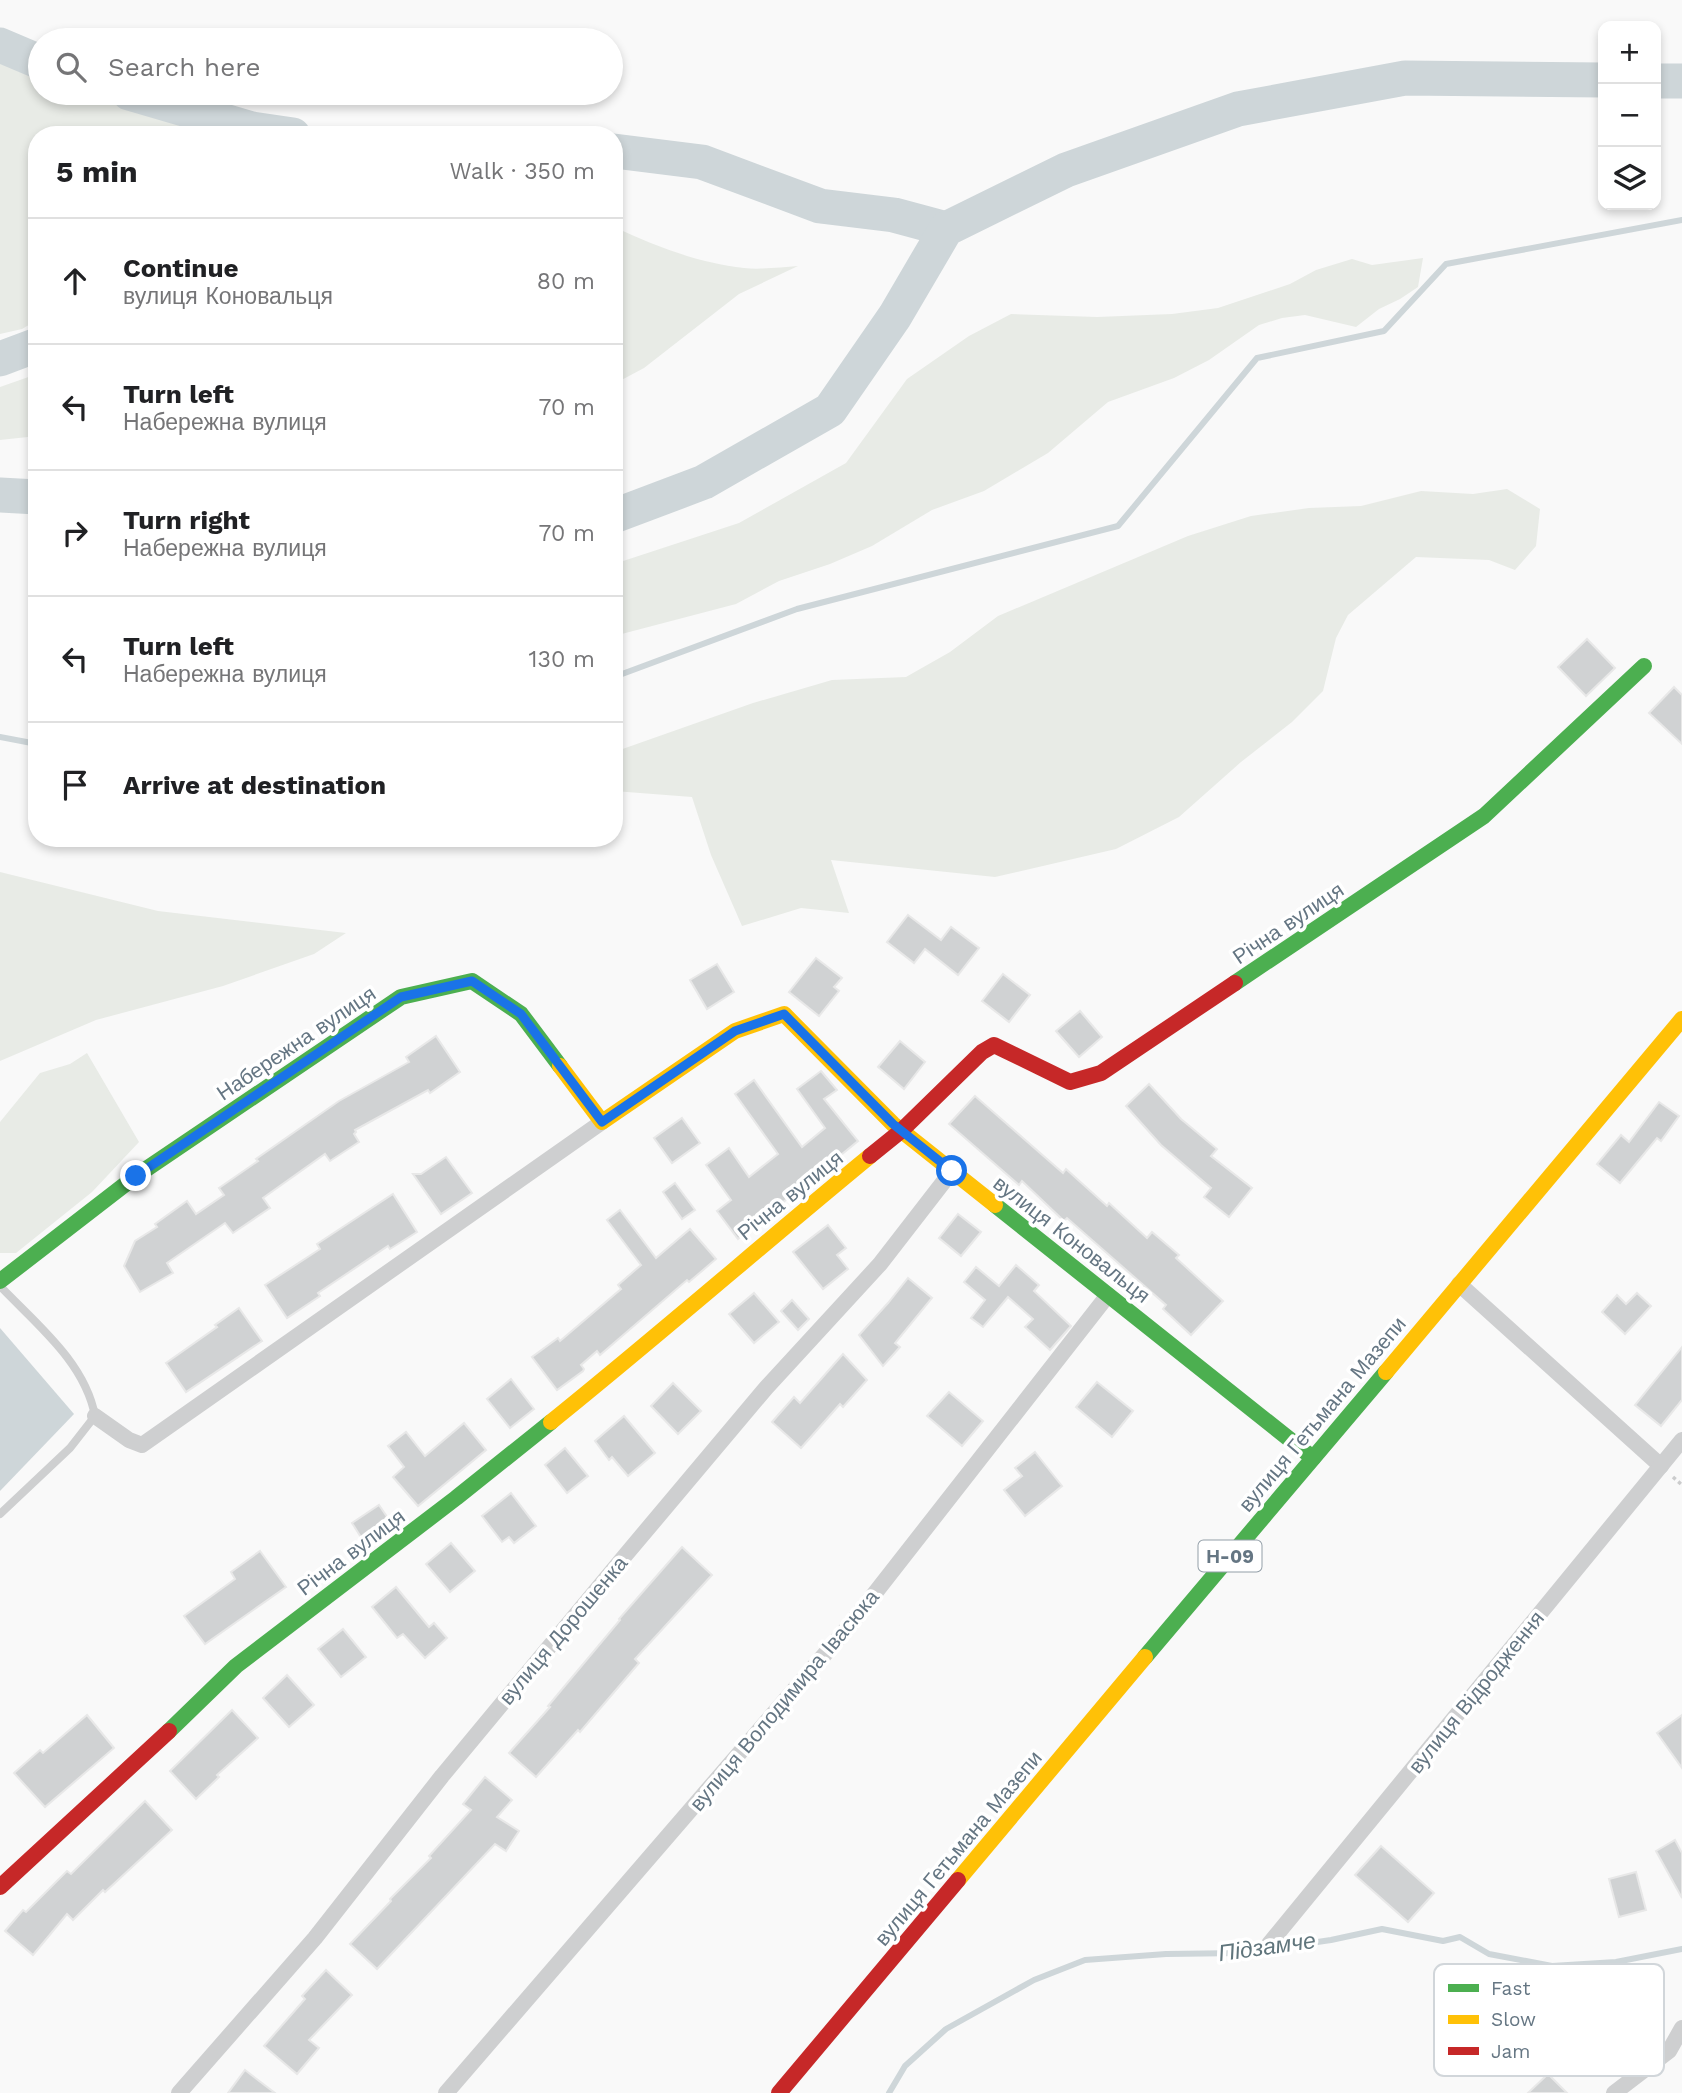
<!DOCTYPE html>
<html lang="en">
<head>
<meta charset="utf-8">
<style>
	:root { --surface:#fff; --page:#f2f2f2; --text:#202124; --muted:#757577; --line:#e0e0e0 }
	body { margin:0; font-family:"Work Sans",sans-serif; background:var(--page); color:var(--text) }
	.controls { position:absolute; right:21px; top:21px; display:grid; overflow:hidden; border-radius:14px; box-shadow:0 4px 10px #0003 }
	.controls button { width:63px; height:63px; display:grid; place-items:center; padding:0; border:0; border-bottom:2px solid var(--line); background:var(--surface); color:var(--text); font:35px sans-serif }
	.stop { position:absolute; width:21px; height:21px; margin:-16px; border:5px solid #1a73e8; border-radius:50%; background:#fff }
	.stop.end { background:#1a73e8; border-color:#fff; box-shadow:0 2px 7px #0008 }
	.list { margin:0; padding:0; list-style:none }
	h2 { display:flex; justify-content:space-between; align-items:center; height:91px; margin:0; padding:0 28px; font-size:30px }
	h2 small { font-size:23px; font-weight:400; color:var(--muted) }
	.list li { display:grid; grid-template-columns:46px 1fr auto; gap:21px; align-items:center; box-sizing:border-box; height:126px; padding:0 28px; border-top:2px solid var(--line) }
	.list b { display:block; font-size:26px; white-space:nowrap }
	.list p { margin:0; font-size:23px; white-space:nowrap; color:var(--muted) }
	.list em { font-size:23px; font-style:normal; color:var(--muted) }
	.icon { flex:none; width:38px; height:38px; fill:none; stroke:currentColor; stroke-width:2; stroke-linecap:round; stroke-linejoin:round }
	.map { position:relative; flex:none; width:1682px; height:2093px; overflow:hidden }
	.search { position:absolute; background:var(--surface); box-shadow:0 4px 10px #0003; left:28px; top:28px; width:595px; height:77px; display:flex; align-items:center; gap:18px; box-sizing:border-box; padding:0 24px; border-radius:38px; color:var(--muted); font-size:26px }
	.panel { position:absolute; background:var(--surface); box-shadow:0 4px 10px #0003; left:28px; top:126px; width:595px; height:721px; border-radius:28px }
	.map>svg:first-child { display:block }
</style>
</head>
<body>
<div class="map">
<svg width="1682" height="2093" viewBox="0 0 1682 2093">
	<rect width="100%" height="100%" fill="#f9f9f9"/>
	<g fill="#e8ebe6">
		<polygon points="0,58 40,70 40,93 98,93 136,108 218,135 37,135 37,320 22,329 0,334"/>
		<path d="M614,227C655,246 698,263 744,268C761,270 781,267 798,266L739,294L644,368L614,384Z"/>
		<polygon points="1423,258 1418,287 1400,299 1379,309 1356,327 1305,315 1282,318 1259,325 1209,360 1174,378 1108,402 1048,453 984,491 932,510 872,546 830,564 779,581 736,604 614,636 614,564 739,523 846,463 907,379 969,336 1011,314 1097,317 1172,314 1218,308 1290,284 1316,270 1352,259 1372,265"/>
		<polygon points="37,374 37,436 0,440 0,387"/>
		<polygon points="1507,489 1540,509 1536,546 1515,570 1489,560 1416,557 1348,615 1336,638 1323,691 1292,722 1241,762 1179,817 1116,849 995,877 831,860 849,913 801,908 742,926 711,855 692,797 614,791 614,752 753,703 832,680 906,677 950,652 998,616 1188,536 1251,516 1309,508 1361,506 1421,491 1473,494"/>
		<polygon points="0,872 158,911 346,933 314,954 223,986 96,1020 0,1061"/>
		<polygon points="87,1053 139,1142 92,1192 16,1253 0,1253 0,1122 40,1073 70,1064"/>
	</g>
	<polygon fill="#ced6d9" points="0,1328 74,1414 0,1491"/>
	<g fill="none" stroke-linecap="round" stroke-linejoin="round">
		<g stroke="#ced6d9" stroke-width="6">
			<polyline points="614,677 797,609 1118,526 1257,358 1384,331 1446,264 1682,220"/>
			<polyline points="0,737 37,744"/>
			<polyline points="889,2093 905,2066 946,2029 1034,1980 1085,1960 1166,1954 1242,1953 1331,1940 1382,1929 1443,1941 1460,1937 1489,1954 1552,1966 1616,1962 1682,1949"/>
		</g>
		<g stroke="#ced6d9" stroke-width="35">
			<polyline points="0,45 40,62"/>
			<polyline points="1656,81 1682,81"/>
			<polyline points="129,93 252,129 293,135"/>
			<polyline points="614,151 702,162 820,206 894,215 946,229"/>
			<polyline points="0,359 37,345"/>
			<polyline points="0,495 37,497"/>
			<polyline points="614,516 704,482 830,410 895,316 946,229 1066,170 1238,109 1405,78 1603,80"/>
		</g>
	</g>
	<g fill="#d0d2d3" stroke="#e8e8e8" stroke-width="2">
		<polygon points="1587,639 1615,668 1586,696 1558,667"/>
		<polygon points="1674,687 1682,695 1682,744 1649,713"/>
		<polygon points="908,915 941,940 951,927 979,948 958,975 925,949 914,963 887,942"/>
		<polygon points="816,958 842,978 834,987 839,991 819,1016 789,992"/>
		<polygon points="717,964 734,992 707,1009 690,980"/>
		<polygon points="1003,974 1030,995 1009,1022 982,1001"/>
		<polygon points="1080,1011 1102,1037 1079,1057 1056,1031"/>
		<polygon points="436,1036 460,1072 430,1093 428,1090 355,1130 356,1132 354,1134 359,1142 330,1161 325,1154 263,1198 270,1208 233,1233 225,1223 167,1263 173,1273 140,1292 124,1266 135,1241 157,1227 155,1224 187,1201 196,1214 224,1195 219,1188 258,1161 256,1159 339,1101 409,1062 406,1057"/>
		<polygon points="900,1041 925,1062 904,1089 878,1067"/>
		<polygon points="821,1071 837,1090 824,1099 858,1141 738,1239 717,1211 731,1200 706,1165 729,1148 749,1177 778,1154 735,1094 754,1080 802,1147 825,1128 797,1089"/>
		<polygon points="1149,1084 1181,1119 1217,1149 1211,1156 1252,1188 1229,1217 1204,1197 1211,1188 1161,1145 1126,1106"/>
		<polygon points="975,1096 1063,1173 1066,1169 1107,1206 1109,1203 1147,1238 1152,1232 1179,1255 1176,1258 1223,1301 1191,1335 1163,1309 1166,1305 1067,1218 1064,1221 1022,1181 1019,1185 949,1124"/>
		<polygon points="1659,1102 1679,1116 1661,1141 1657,1138 1620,1183 1597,1164 1621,1135 1629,1142"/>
		<polygon points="682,1118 700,1143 672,1163 654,1138"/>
		<polygon points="446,1157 472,1193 441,1214 413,1174 421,1174"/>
		<polygon points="675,1183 695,1210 682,1219 663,1192"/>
		<polygon points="393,1194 417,1232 390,1249 388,1246 318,1293 320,1296 287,1318 265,1285 320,1249 317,1244"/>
		<polygon points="620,1210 656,1258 690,1229 716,1259 689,1282 687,1280 600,1355 597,1351 581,1365 584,1369 583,1371 557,1390 532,1357 558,1338 560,1341 621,1289 618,1285 641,1265 607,1220"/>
		<polygon points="958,1214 981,1232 961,1256 939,1238"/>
		<polygon points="828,1225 846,1248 837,1255 848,1269 823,1289 793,1252"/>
		<polygon points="1016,1265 1039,1285 1034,1291 1071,1326 1050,1350 1025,1327 1033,1319 1008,1297 983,1327 971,1318 985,1300 964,1282 976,1267 999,1286"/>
		<polygon points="908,1278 932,1298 895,1343 900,1347 883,1366 859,1335 888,1303"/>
		<polygon points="754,1293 779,1322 754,1343 729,1314"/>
		<polygon points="1637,1293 1651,1306 1625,1334 1602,1312 1617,1295 1626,1304"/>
		<polygon points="792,1300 809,1319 798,1330 781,1311"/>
		<polygon points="239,1308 262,1341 186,1392 166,1363 217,1327 215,1325"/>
		<polygon points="1682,1347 1682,1400 1661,1426 1635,1405"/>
		<polygon points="843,1354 867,1380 843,1407 840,1404 801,1448 772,1422 794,1397 800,1403"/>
		<polygon points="511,1379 534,1409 510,1428 487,1399"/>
		<polygon points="1097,1382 1133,1411 1112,1437 1076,1407"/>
		<polygon points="673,1383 701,1411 678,1434 651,1406"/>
		<polygon points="949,1392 983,1421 962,1446 927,1416"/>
		<polygon points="624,1416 655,1453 628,1476 612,1457 609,1460 595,1441"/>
		<polygon points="464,1423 486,1450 418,1506 393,1477 404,1467 388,1446 406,1432 425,1456"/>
		<polygon points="565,1448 588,1476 567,1493 545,1465"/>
		<polygon points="1035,1452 1062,1486 1025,1516 1004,1490 1022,1476 1015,1468"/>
		<polygon points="511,1493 536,1526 514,1543 509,1537 502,1542 482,1516"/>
		<polygon points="379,1505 394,1527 366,1545 352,1523"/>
		<polygon points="451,1543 475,1571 450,1592 426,1564"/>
		<polygon points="682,1547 712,1575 635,1659 639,1663 580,1732 578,1730 536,1777 509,1753 550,1707 548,1706 620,1620 619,1619"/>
		<polygon points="260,1551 286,1587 205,1644 184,1616 235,1579 231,1572"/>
		<polygon points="396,1587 429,1627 434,1623 447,1638 425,1658 403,1634 397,1638 372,1607"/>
		<polygon points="343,1629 366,1657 341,1677 318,1649"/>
		<polygon points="287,1675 314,1705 289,1727 263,1698"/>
		<polygon points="232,1710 258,1738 217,1775 219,1777 196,1799 170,1771"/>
		<polygon points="87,1715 114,1748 45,1807 14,1773 40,1750 43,1753"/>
		<polygon points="1682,1715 1682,1768 1657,1733"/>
		<polygon points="485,1777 512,1800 497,1817 519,1831 506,1851 495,1844 377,1969 350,1944 391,1901 390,1899 431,1858 429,1856 471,1810 463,1804"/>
		<polygon points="145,1801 172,1830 105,1892 103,1890 73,1920 67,1914 33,1955 5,1931 23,1910 26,1912 67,1871 71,1874"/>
		<polygon points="1675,1840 1682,1853 1682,1898 1656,1851"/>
		<polygon points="1381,1846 1434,1893 1408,1922 1355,1875"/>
		<polygon points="1636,1872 1646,1910 1619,1917 1609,1879"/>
		<polygon points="326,1970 352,1995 309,2040 319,2048 297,2074 264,2046 305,1999 302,1996"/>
		<polygon points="245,2070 275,2093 228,2093"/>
		<polygon points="1548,2074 1567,2093 1528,2093"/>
	</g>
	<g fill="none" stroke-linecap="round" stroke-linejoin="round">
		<polyline stroke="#cbcccd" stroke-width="3.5" stroke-dasharray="3.5 3.5" stroke-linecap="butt" points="1673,1477 1682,1485"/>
		<path stroke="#cecfd0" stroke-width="8" d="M0,1286C36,1324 85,1362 95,1416L70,1448L0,1514"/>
		<g stroke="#cecfd0" stroke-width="16">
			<polyline points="1459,1284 1661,1466"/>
			<polyline points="95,1416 129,1440 142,1445 602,1122"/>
			<polyline points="1269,1944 1682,1440"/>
			<polyline points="179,2093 315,1938 442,1776 623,1558 766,1388 880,1264 952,1171"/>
			<polyline points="446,2093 850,1625 1108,1295"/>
			<polyline points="1614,2093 1669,2051 1682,2028"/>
		</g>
		<g stroke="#4caf50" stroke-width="16">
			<polyline points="1235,983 1484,816 1644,666"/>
			<polyline points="995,1205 1313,1458"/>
			<polyline points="0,1281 136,1176 401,997 472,981 521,1014 560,1066"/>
			<polyline points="1145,1657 1386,1372"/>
			<polyline points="169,1731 236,1666 456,1498 551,1422"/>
		</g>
		<g stroke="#ffc107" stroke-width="16">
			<polyline points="560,1066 602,1122 735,1031 784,1014 893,1124 995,1205"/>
			<polyline points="1386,1372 1682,1019"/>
			<path d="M551,1422C659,1335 763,1244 870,1156"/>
			<polyline points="958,1880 1145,1657"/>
		</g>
		<g stroke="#c62828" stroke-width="16">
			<polyline points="870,1156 901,1131 982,1052 994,1045 1070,1082 1101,1073 1235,983"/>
			<polyline points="0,1887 169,1731"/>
			<polyline points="779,2093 958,1880"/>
		</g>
	</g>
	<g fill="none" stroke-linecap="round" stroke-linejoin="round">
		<polyline stroke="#1a73e8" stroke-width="9" points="136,1176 401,997 472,981 521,1014 602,1122 735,1031 784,1014 893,1124 952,1171"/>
	</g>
	<g text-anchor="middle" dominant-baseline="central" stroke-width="7" stroke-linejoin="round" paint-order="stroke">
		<rect fill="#fff" stroke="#939fa8" stroke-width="2" x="1198.5" y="1540.5" width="63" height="31" rx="5"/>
		<g font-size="19" font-weight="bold" fill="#657683">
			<text x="1230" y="1556">Н-09</text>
		</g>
		<g font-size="21" fill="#657683" stroke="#fff">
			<text transform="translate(1288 923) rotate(-34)">Річна вулиця</text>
			<text transform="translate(296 1043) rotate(-34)">Набережна вулиця</text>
			<text transform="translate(790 1195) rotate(-39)">Річна вулиця</text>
			<text transform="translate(1072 1239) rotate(38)">вулиця Коновальця</text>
			<text transform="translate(1322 1414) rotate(-50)">вулиця Гетьмана Мазепи</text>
			<text transform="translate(351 1552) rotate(-37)">Річна вулиця</text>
			<text transform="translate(563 1630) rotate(-50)">вулиця Дорошенка</text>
			<text transform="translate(1476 1692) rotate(-51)">вулиця Відродження</text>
			<text transform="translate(784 1700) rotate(-50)">вулиця Володимира Івасюка</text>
			<text transform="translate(958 1848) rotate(-50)">вулиця Гетьмана Мазепи</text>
		</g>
		<g font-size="23" font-style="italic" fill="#60757c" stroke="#fff">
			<text transform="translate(1267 1947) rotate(-8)">Підзамче</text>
		</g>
	</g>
	<rect x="1434" y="1964" width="230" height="112" rx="10" fill="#fff" stroke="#d1d6da" stroke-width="2"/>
	<rect x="1448" y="1984" width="31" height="8" fill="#4caf50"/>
	<rect x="1448" y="2015" width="31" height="9" fill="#ffc107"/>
	<rect x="1448" y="2047" width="31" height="8" fill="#c62828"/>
	<g font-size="19" fill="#657683">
		<text x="1491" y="1995">Fast</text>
		<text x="1491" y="2026">Slow</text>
		<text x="1491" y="2058">Jam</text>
	</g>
</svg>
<div class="controls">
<button>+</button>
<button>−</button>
<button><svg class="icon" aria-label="layers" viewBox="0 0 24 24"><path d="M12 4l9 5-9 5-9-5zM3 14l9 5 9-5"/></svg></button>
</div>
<div class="stop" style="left:952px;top:1171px"></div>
<div class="stop end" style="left:136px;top:1176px"></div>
<div class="search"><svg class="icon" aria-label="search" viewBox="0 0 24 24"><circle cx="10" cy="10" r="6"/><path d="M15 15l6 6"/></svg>Search here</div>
<section class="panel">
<h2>5 min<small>Walk · 350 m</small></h2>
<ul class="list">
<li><svg class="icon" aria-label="ahead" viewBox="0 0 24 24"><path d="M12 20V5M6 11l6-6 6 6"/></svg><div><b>Continue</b><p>вулиця Коновальця</p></div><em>80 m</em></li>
<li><svg class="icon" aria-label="left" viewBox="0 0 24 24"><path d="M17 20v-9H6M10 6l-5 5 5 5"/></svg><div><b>Turn left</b><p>Набережна вулиця</p></div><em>70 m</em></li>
<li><svg class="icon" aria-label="right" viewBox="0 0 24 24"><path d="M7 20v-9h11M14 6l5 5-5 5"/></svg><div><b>Turn right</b><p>Набережна вулиця</p></div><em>70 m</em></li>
<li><svg class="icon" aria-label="left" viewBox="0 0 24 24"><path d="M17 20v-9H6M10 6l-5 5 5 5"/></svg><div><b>Turn left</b><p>Набережна вулиця</p></div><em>130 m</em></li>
<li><svg class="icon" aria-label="arrive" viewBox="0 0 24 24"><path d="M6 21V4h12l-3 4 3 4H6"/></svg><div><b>Arrive at destination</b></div></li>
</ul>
</section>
</div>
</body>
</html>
